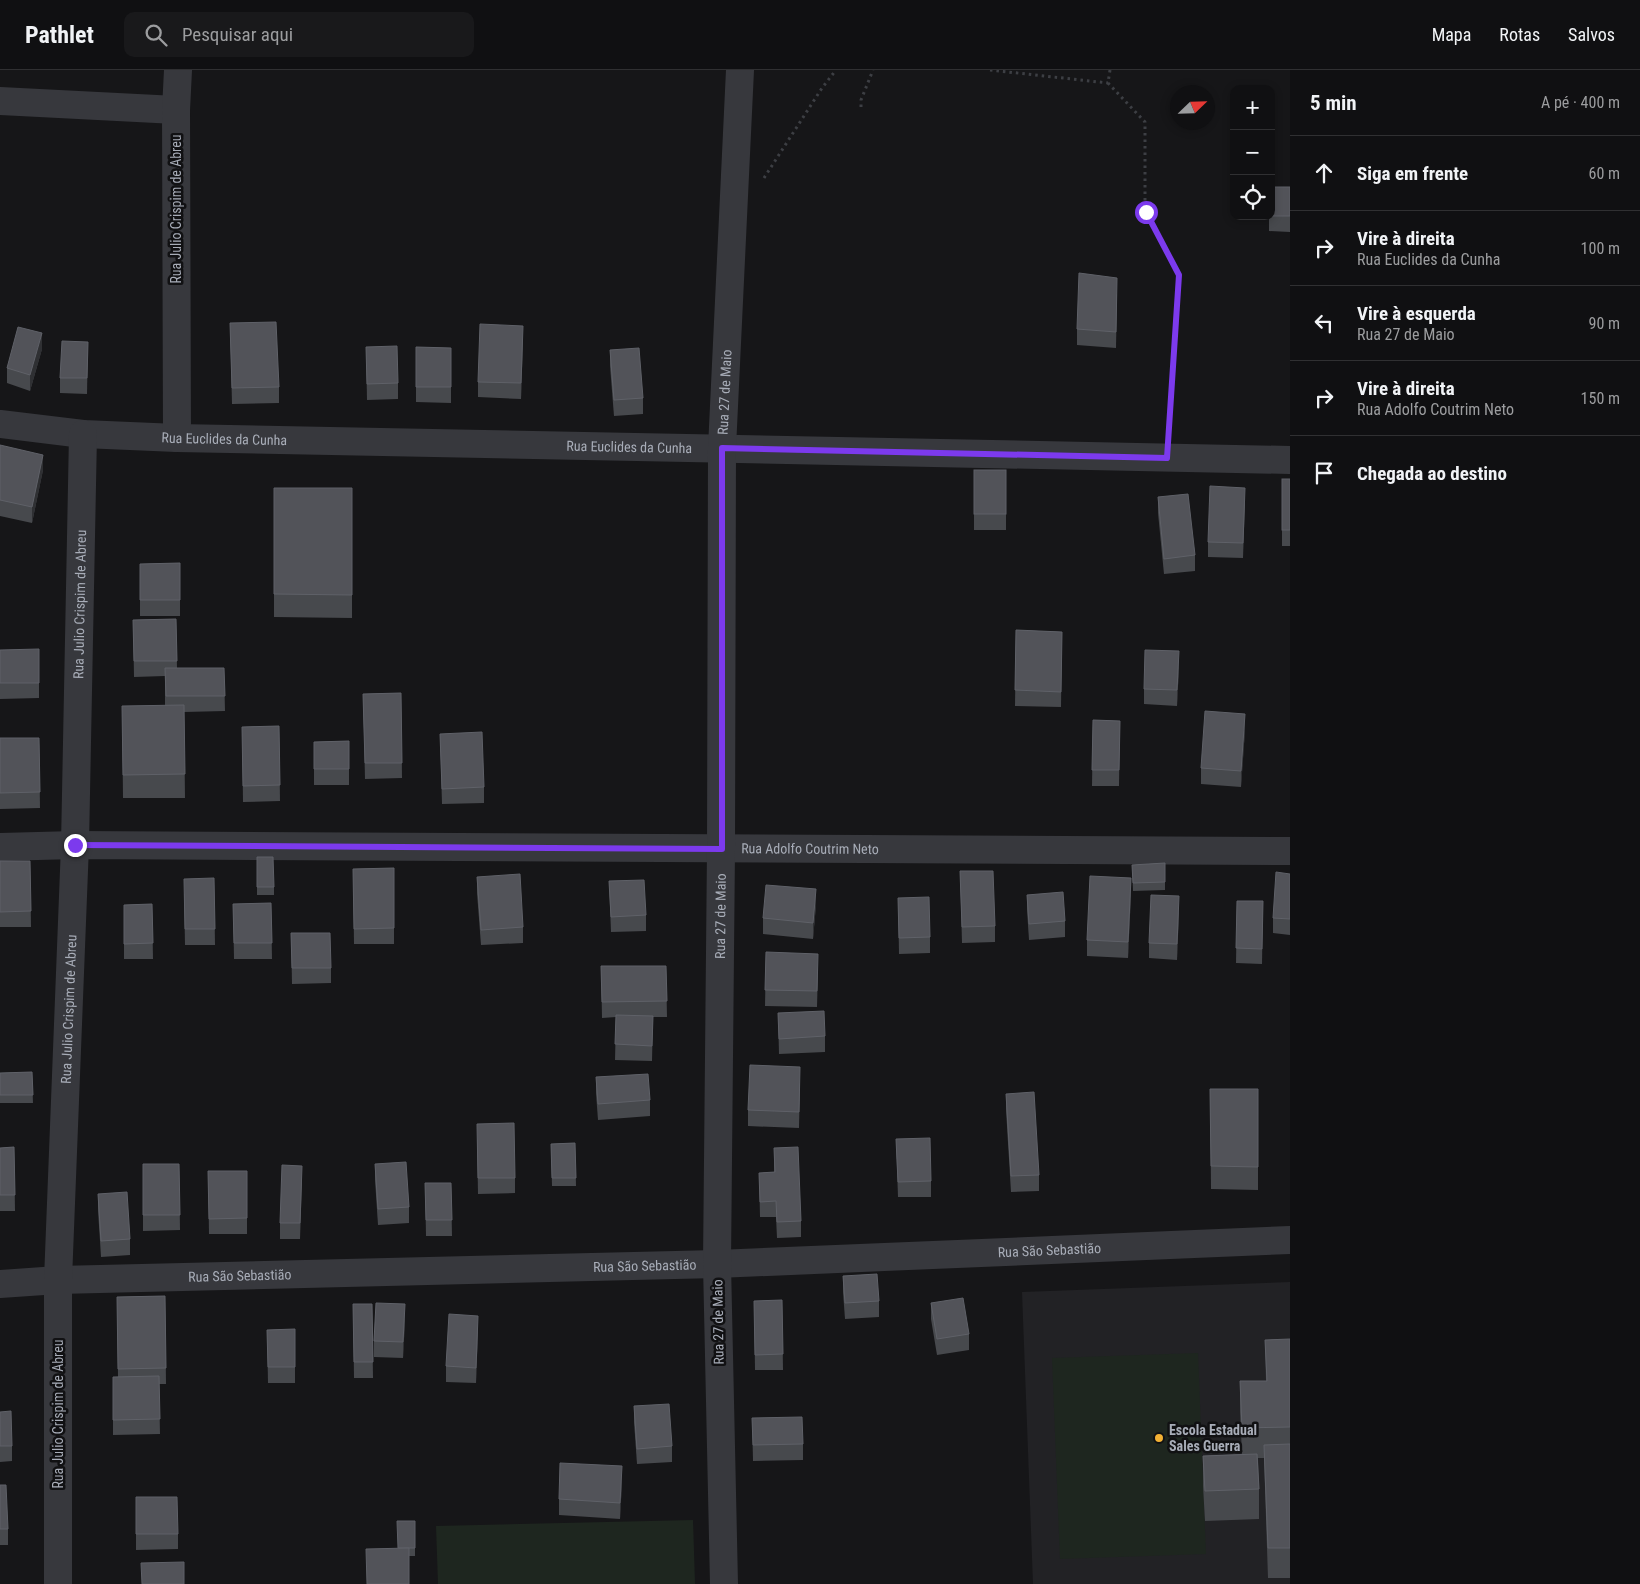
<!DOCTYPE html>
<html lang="pt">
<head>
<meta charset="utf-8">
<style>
	:root { --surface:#101012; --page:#19191b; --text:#f1f3f6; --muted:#9c9d9f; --line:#303032 }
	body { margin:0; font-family:"Roboto Condensed",sans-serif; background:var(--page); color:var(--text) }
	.controls { position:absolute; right:15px; top:15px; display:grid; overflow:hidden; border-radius:10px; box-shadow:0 2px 8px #0003 }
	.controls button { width:45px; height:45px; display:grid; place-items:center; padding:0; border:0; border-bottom:1px solid var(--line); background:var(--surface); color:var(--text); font:25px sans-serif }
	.compass { position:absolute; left:1170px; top:15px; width:45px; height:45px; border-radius:50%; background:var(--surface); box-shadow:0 2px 8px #0003; rotate:67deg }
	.stop { position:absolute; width:15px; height:15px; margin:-11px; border:4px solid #7c3aed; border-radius:50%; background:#fff }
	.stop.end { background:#7c3aed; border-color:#fff; box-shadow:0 1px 5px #0008 }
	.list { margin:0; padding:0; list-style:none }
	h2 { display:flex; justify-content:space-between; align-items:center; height:65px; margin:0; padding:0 20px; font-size:21px }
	h2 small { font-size:16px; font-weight:400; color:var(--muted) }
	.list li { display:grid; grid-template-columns:32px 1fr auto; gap:15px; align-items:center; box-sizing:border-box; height:75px; padding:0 20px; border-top:1px solid var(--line) }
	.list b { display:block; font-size:19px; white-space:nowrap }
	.list p { margin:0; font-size:16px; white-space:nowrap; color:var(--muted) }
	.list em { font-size:16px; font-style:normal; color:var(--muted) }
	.icon { flex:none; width:28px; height:28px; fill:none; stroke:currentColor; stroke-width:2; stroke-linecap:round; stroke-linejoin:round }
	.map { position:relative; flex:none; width:1290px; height:1514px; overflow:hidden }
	header { display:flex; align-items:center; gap:30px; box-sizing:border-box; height:70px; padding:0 25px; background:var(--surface); border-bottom:1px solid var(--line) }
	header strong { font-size:24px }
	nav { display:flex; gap:28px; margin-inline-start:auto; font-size:18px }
	.search { width:350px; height:45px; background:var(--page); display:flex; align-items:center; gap:12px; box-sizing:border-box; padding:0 18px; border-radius:10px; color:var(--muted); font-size:19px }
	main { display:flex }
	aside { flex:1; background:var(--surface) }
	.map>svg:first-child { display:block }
</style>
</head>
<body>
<header>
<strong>Pathlet</strong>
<div class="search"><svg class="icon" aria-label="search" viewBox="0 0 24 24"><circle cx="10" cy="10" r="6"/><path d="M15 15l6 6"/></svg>Pesquisar aqui</div>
<nav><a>Mapa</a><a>Rotas</a><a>Salvos</a></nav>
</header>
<main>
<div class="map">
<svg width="1290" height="1514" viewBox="0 0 1290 1514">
	<rect width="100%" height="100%" fill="#161618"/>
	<polygon fill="#222225" points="1290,1212 1290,1514 1033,1514 1022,1222"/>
	<g fill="#1e261f">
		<polygon points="1198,1283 1206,1484 1060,1489 1052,1288"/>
		<polygon points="693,1450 695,1514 438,1514 436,1456"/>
	</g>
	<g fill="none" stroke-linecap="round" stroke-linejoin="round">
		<g stroke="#3d3f44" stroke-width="3" stroke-dasharray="2.5 4" stroke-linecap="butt">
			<polyline points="990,0 1108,13"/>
			<polyline points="1110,0 1108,13 1145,52 1145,142 1179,205 1169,359"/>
			<polyline points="861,37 861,30 873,0"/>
			<polyline points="764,108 822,18 836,0"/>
		</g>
		<g stroke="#37383d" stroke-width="28">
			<polyline points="0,31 176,40"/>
			<path id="s1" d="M0,354L83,364L177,368L1290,390"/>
			<polyline points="177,368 176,40 178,0"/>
			<path id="s2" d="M0,777L75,775L1290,781"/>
			<path id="s3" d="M0,1214L58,1210L717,1194L1290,1170"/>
			<path id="s4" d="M58,1514V1210L75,775L83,364"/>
			<path id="s5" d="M724,1514L717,1194L721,779L722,378L740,0"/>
		</g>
	</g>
	<g fill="#47494d">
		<polygon points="1271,117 1290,117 1290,162 1269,161 1269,146 1271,146"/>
		<polygon points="1117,224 1116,278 1077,275 1077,259"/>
		<polygon points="230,253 279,317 279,333 232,334"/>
		<polygon points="523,271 521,329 478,327 478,312"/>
		<polygon points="88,272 87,324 60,323 60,308"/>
		<polygon points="366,277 398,313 398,329 367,330"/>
		<polygon points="416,277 451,278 451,333 416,332"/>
		<polygon points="42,279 30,321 7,313 7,298"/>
		<polygon points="610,280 643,328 643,344 614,346 610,296"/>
		<polygon points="0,375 43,400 32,453 0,446"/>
		<rect x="974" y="400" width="32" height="60"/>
		<rect x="1282" y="409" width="8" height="67"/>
		<polygon points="274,418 352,418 352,548 274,547"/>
		<polygon points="1158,427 1195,485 1195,501 1164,504 1158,443"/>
		<polygon points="1245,433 1243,488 1208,487 1208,472"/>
		<polygon points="180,493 180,546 140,546 140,494"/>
		<polygon points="176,549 177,598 224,598 225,641 184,642 185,728 123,728 122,636 165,636 165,606 134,607 133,550"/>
		<polygon points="1016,560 1062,562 1061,637 1015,636"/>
		<polygon points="0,580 39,613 39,628 0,629"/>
		<polygon points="1179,597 1177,636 1144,634 1144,619"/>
		<polygon points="401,623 402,708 365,709 363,624"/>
		<polygon points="1093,650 1120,651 1119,716 1092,716"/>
		<polygon points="279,656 280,731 243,732 242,657"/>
		<polygon points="1245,660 1241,717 1201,714 1201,698"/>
		<polygon points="440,664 484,717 484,733 442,734"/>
		<polygon points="0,668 39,668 40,738 0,739"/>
		<polygon points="349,671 349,715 314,715 314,672"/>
		<polygon points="257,787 274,817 274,825 257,825"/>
		<polygon points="0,791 30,791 31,857 0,857"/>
		<polygon points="1165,793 1165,820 1133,821 1132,795"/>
		<polygon points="394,798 394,874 354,874 353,799"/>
		<polygon points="960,801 995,856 995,872 962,873"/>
		<polygon points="1290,804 1290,865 1273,863 1273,848"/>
		<polygon points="477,807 523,857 523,873 481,875 477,823"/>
		<polygon points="214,808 215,875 185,875 184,824"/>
		<polygon points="609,811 646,845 646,861 611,862"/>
		<polygon points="1131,824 1128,888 1087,886 1087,870"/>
		<polygon points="1027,825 1065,851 1065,867 1029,870 1027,840"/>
		<polygon points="898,828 930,867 930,883 899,884"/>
		<polygon points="1237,831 1263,831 1262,894 1236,893"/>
		<polygon points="271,833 272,889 234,889 233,834"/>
		<polygon points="152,834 153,889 124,889 124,835"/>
		<polygon points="816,835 813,869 763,864 763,848"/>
		<polygon points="1179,842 1177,890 1149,888 1149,873"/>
		<polygon points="291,863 331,898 331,913 292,914"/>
		<polygon points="766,882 818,899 817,937 765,936"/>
		<polygon points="601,896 666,896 667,947 653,947 652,991 615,990 616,947 602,948"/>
		<polygon points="778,943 825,966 825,982 779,984"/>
		<polygon points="32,1002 33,1033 0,1033 0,1003"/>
		<polygon points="596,1007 650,1030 650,1046 598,1050 596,1023"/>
		<polygon points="800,1013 799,1058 748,1056 748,1040"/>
		<polygon points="1210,1019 1258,1019 1258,1120 1211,1119"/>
		<polygon points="1006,1024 1039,1105 1039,1121 1011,1122 1006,1040"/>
		<polygon points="477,1069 515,1108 515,1123 478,1124"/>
		<polygon points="896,1069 931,1111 931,1127 898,1127"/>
		<polygon points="575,1073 576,1116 552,1116 551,1074"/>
		<polygon points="14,1077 15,1141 0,1141 0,1078"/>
		<polygon points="774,1078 801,1151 801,1167 777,1168 776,1147 760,1147 759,1103 774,1102"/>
		<polygon points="143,1094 179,1094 180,1160 143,1161"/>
		<polygon points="375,1094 409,1137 409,1153 378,1155 375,1110"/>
		<polygon points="208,1101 247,1101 247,1164 209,1164"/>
		<polygon points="302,1111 300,1169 280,1169 280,1153"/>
		<polygon points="425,1113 451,1113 452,1166 426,1166"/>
		<polygon points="98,1124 130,1169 130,1185 101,1187 98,1140"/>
		<polygon points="843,1206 879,1231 879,1247 845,1249 843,1222"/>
		<polygon points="165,1226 166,1314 159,1314 160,1364 113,1365 113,1307 118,1307 117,1227"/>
		<polygon points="782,1230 783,1300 755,1300 754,1231"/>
		<polygon points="931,1233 969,1264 969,1280 937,1285 931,1249"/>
		<polygon points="353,1234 372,1234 373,1308 354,1308"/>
		<polygon points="405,1250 403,1288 374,1287 374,1271"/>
		<polygon points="295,1259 295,1313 268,1313 267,1260"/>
		<polygon points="478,1261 476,1313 446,1312 446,1296"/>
		<polygon points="1290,1269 1290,1508 1268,1508 1264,1388 1258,1388 1259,1419 1259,1449 1205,1451 1203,1416 1203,1386 1242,1384 1240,1342 1240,1311 1266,1311 1265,1270"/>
		<polygon points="634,1336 672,1376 672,1392 637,1394 634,1352"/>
		<polygon points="0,1342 12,1376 12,1391 0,1392"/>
		<polygon points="752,1348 803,1374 803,1390 753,1391"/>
		<polygon points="622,1412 620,1449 559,1445 559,1429"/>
		<polygon points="0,1415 8,1459 8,1475 0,1475"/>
		<polygon points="136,1427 178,1464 178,1479 136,1480"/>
		<polygon points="415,1451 415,1486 409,1486 398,1478"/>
	</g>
	<g fill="#2f3033">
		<polygon points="523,256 523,271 521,329 521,313"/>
		<polygon points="42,263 42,279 30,321 30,305"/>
		<polygon points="43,385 43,400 32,453 32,437"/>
		<polygon points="1179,581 1179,597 1177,636 1177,620"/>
		<polygon points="1245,644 1245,660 1241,717 1241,701"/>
		<polygon points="1131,808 1131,824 1128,888 1128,872"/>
		<polygon points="816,819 816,835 813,869 813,853"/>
		<polygon points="1179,826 1179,842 1177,890 1177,874"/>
		<polygon points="405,1234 405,1250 403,1288 403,1272"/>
		<polygon points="478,1246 478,1261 476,1313 476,1298"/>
		<polygon points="622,1396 622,1412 620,1449 620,1433"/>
	</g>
	<g fill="#525359" stroke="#5f6168">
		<rect x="1271" y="117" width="19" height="29"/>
		<polygon points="1079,203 1117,208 1116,262 1077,259"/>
		<polygon points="276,252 279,317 232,318 230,253"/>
		<polygon points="480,254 523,256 521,313 478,312"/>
		<polygon points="18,257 42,263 30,305 7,298"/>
		<polygon points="62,271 88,272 87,308 60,308"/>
		<polygon points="397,276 398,313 367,314 366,277"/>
		<polygon points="416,277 451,278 451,317 416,317"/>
		<polygon points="639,278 643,328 614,330 610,280"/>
		<polygon points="0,375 43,385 32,437 0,430"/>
		<rect x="974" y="400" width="32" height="44"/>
		<rect x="1282" y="409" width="8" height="51"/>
		<polygon points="1210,416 1245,418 1243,473 1208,472"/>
		<polygon points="274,418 352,418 352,525 274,524"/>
		<polygon points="1188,424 1195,485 1164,489 1158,427"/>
		<polygon points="180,493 180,530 140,530 140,494"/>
		<polygon points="176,549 177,591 134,591 133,550"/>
		<polygon points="1016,560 1062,562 1061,622 1015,620"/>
		<polygon points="39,579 39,613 0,613 0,580"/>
		<polygon points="1145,580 1179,581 1177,620 1144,619"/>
		<polygon points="165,598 224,598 225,626 166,626"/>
		<polygon points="401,623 402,693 365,693 363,624"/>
		<polygon points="184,635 185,704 123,705 122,636"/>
		<polygon points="1205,641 1245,644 1241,701 1201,698"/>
		<polygon points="1093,650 1120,651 1119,700 1092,700"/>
		<polygon points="279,656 280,715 243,716 242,657"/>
		<polygon points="482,662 484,717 442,719 440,664"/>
		<polygon points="0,668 39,668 40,722 0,723"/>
		<polygon points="349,671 349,699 314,699 314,672"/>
		<polygon points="257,787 273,787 274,817 257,817"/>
		<polygon points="0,791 30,791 31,841 0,842"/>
		<polygon points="1165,793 1165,812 1133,813 1132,795"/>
		<polygon points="394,798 394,858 354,859 353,799"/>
		<polygon points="960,801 993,801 995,856 962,857"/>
		<polygon points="1276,802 1290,804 1290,849 1273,848"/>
		<polygon points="520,804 523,857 481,860 477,807"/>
		<polygon points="1090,806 1131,808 1128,872 1087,870"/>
		<polygon points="214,808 215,859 185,859 184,809"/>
		<polygon points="644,810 646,845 611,847 609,811"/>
		<polygon points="766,815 816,819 813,853 763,848"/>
		<polygon points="1063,822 1065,851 1029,854 1027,825"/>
		<polygon points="1151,825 1179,826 1177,874 1149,873"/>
		<polygon points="929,827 930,867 899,868 898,828"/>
		<polygon points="1237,831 1263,831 1262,879 1236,878"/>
		<polygon points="271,833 272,873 234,873 233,834"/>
		<polygon points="152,834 153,873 124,874 124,835"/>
		<polygon points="291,863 330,863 331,898 292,898"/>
		<polygon points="766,882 818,884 817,921 765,920"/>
		<polygon points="601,896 666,896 667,931 602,932"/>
		<polygon points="824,941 825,966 779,969 778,943"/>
		<polygon points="616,945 653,946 652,976 615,974"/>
		<polygon points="750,995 800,997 799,1042 748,1040"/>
		<polygon points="32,1002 33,1025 0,1025 0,1003"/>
		<polygon points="648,1004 650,1030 598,1034 596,1007"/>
		<polygon points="1210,1019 1258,1019 1258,1097 1211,1096"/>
		<polygon points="1034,1022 1039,1105 1011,1106 1006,1024"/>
		<polygon points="514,1053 515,1108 478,1108 477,1054"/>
		<polygon points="930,1068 931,1111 898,1112 896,1069"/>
		<polygon points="575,1073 576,1108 552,1108 551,1074"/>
		<polygon points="14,1077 15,1125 0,1125 0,1078"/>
		<polygon points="798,1077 801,1151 777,1152 776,1131 760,1132 759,1103 775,1102 774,1078"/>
		<polygon points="406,1092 409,1137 378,1139 375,1094"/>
		<polygon points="143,1094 179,1094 180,1145 143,1145"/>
		<polygon points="282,1095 302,1096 300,1153 280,1153"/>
		<polygon points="208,1101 247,1101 247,1148 209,1149"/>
		<polygon points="425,1113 451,1113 452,1150 426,1150"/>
		<polygon points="127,1122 130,1169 101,1171 98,1124"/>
		<polygon points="877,1204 879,1231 845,1233 843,1206"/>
		<polygon points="165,1226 166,1298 118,1299 117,1227"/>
		<polygon points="963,1228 969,1264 937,1269 931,1233"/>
		<polygon points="782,1230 783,1284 755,1285 754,1231"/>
		<polygon points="376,1233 405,1234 403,1272 374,1271"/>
		<polygon points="353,1234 372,1234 373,1292 354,1292"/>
		<polygon points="449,1244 478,1246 476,1298 446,1296"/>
		<polygon points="295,1259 295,1297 268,1297 267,1260"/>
		<polygon points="1290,1269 1290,1357 1242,1358 1240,1311 1267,1311 1265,1270"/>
		<polygon points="159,1306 160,1349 113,1350 113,1307"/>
		<polygon points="669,1334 672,1376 637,1379 634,1336"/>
		<polygon points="11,1341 12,1376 0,1376 0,1342"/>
		<polygon points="802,1347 803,1374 753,1375 752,1348"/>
		<polygon points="1290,1374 1290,1478 1268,1478 1264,1375"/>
		<polygon points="1257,1384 1259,1419 1205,1421 1203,1386"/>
		<polygon points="560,1393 622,1396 620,1433 559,1429"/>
		<polygon points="0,1415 6,1415 8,1459 0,1459"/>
		<polygon points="136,1427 177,1427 178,1464 136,1464"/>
		<polygon points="397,1451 415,1451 415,1478 398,1478"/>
		<polygon points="409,1478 409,1514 367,1514 366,1479"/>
		<polygon points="184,1492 184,1514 142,1514 141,1493"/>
	</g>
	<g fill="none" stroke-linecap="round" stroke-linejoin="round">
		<polyline stroke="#7c3aed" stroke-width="6" points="75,775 722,779 722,378 1167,388 1179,205 1146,142"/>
	</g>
	<circle fill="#f2b134" stroke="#111113" stroke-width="2" cx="1159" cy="1368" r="5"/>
	<g text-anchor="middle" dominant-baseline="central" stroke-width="5" stroke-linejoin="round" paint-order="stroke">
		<g font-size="14" fill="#a8adb8" stroke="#111113">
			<text transform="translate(176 139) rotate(-90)">Rua Julio Crispim de Abreu</text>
			<text stroke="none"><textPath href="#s5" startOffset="1192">Rua 27 de Maio</textPath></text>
			<text stroke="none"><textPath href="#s1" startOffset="225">Rua Euclides da Cunha</textPath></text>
			<text stroke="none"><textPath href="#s1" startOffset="630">Rua Euclides da Cunha</textPath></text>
			<text stroke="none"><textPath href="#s4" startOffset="980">Rua Julio Crispim de Abreu</textPath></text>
			<text stroke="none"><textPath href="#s2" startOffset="810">Rua Adolfo Coutrim Neto</textPath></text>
			<text stroke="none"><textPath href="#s5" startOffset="668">Rua 27 de Maio</textPath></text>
			<text stroke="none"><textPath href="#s4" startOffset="575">Rua Julio Crispim de Abreu</textPath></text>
			<text stroke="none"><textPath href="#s3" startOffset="1050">Rua São Sebastião</textPath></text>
			<text stroke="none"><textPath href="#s3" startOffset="645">Rua São Sebastião</textPath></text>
			<text stroke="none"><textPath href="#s3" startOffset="240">Rua São Sebastião</textPath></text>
			<text transform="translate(718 1252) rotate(-91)">Rua 27 de Maio</text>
			<text transform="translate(58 1344) rotate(-90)">Rua Julio Crispim de Abreu</text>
		</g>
		<g font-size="14" font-weight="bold" fill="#a8adb8" stroke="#111113" text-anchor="start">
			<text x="1169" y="1360">Escola Estadual<tspan x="1169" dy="16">Sales Guerra</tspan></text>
		</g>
	</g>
</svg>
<div class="controls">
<button>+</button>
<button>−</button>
<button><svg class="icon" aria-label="locate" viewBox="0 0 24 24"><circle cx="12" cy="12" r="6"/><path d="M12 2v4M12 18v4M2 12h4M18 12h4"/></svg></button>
</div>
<svg class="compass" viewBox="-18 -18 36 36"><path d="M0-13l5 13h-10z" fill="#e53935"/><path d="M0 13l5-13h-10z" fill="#9c9d9f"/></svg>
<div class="stop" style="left:1146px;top:142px"></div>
<div class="stop end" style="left:75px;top:775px"></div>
</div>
<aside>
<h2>5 min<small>A pé · 400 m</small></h2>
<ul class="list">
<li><svg class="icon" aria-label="ahead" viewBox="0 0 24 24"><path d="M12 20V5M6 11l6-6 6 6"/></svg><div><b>Siga em frente</b></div><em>60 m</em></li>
<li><svg class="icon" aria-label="right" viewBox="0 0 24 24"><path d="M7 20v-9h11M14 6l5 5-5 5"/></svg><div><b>Vire à direita</b><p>Rua Euclides da Cunha</p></div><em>100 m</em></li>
<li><svg class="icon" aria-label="left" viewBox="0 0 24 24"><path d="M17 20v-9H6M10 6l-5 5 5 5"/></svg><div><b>Vire à esquerda</b><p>Rua 27 de Maio</p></div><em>90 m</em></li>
<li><svg class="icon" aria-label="right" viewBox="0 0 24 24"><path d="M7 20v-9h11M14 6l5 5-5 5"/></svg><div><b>Vire à direita</b><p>Rua Adolfo Coutrim Neto</p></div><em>150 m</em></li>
<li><svg class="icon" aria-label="arrive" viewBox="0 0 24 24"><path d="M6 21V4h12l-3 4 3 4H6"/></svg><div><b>Chegada ao destino</b></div></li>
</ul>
</aside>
</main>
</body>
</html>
